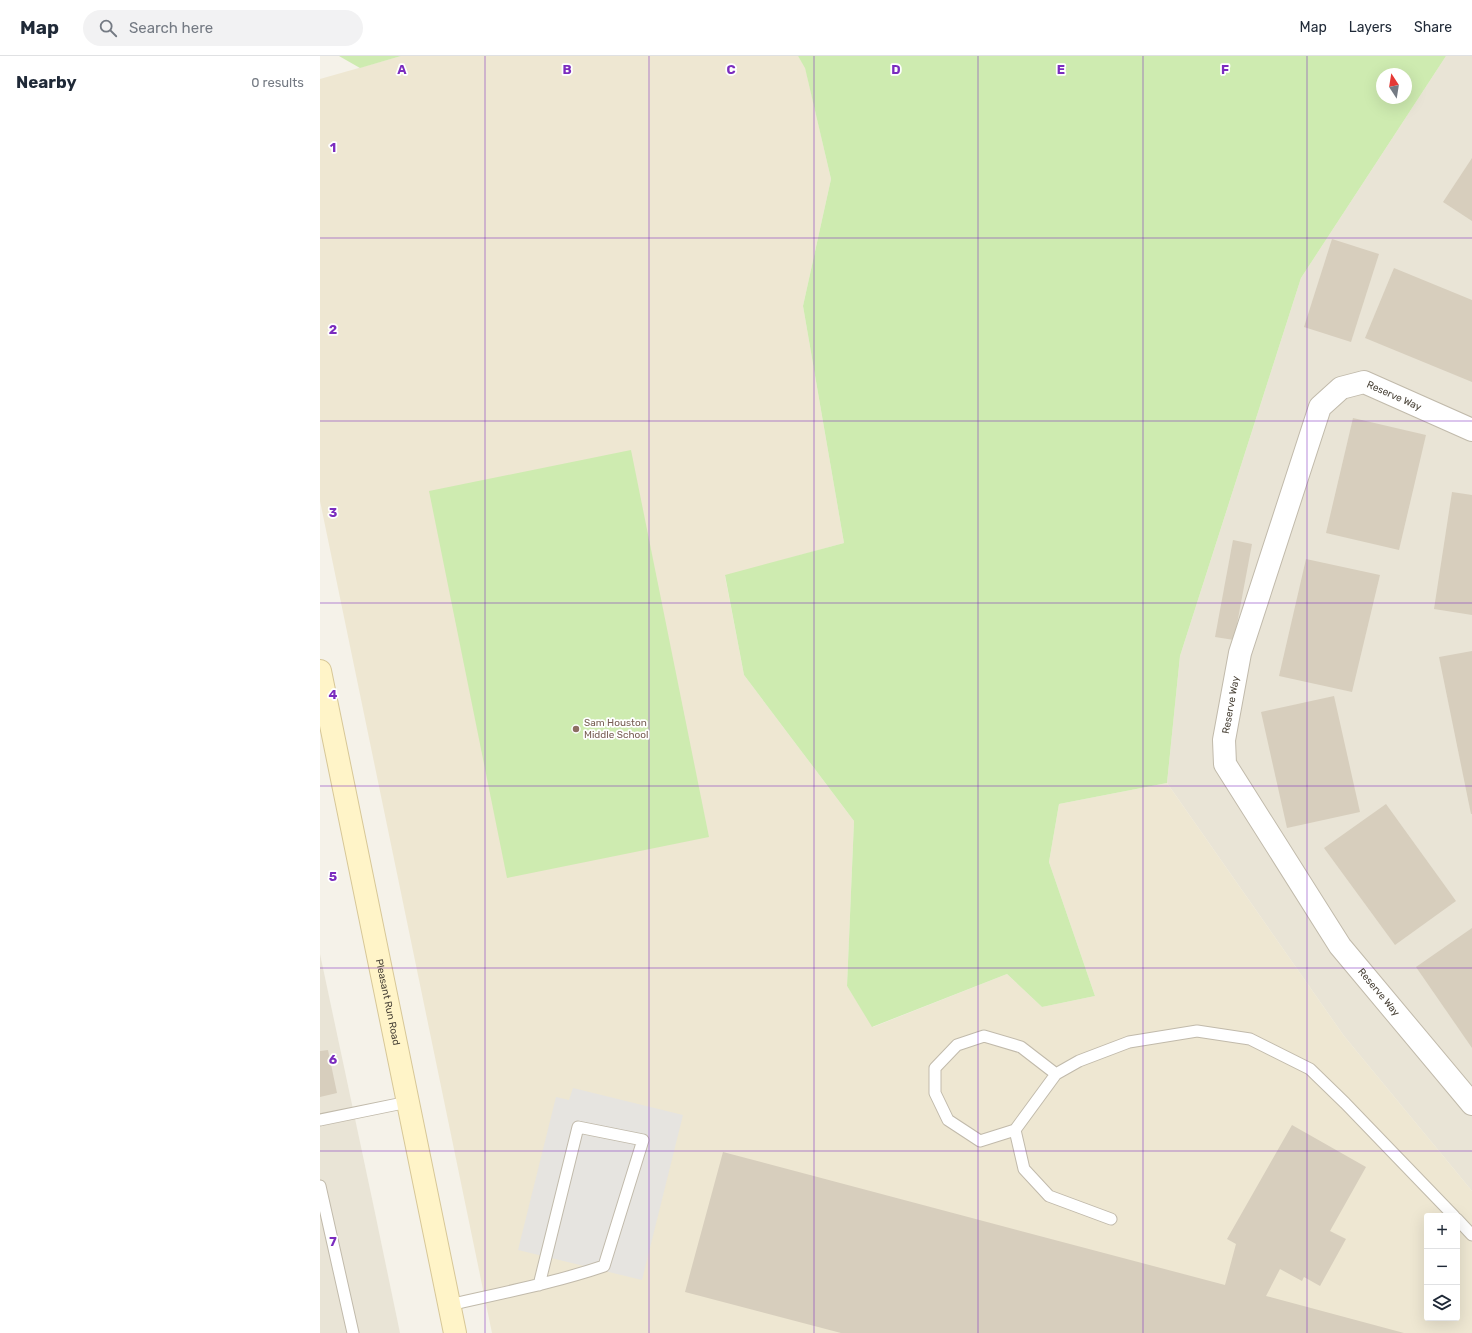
<!DOCTYPE html>
<html lang="en">
<head>
<meta charset="utf-8">
<style>
	:root { --surface:#fff; --page:#f2f2f3; --text:#1f2937; --muted:#747a83; --line:#e0e1e3 }
	body { margin:0; font-family:Rubik,sans-serif; background:var(--page); color:var(--text) }
	.controls { position:absolute; right:12px; bottom:12px; display:grid; overflow:hidden; border-radius:4px; box-shadow:0 4px 16px #0002 }
	.controls button { width:36px; height:36px; display:grid; place-items:center; padding:0; border:0; border-bottom:1px solid var(--line); background:var(--surface); color:var(--text); font:20px sans-serif }
	.compass { position:absolute; left:1056px; top:12px; width:36px; height:36px; border-radius:50%; background:var(--surface); box-shadow:0 4px 16px #0002; rotate:348deg }
	.list { margin:0; padding:0; list-style:none }
	h2 { display:flex; justify-content:space-between; align-items:center; height:52px; margin:0; padding:0 16px; font-size:17px }
	h2 small { font-size:13px; font-weight:400; color:var(--muted) }
	.icon { flex:none; width:22px; height:22px; fill:none; stroke:currentColor; stroke-width:2; stroke-linecap:round; stroke-linejoin:round }
	.map { position:relative; flex:none; width:1152px; height:1277px; overflow:hidden }
	header { display:flex; align-items:center; gap:24px; box-sizing:border-box; height:56px; padding:0 20px; background:var(--surface); border-bottom:1px solid var(--line) }
	header strong { font-size:19px }
	nav { display:flex; gap:22px; margin-inline-start:auto; font-size:14px }
	.search { width:280px; height:36px; background:var(--page); display:flex; align-items:center; gap:10px; box-sizing:border-box; padding:0 14px; border-radius:22px; color:var(--muted); font-size:15px }
	main { display:flex }
	aside { flex:1; background:var(--surface) }
	.map>svg:first-child { display:block }
</style>
</head>
<body>
<header>
<strong>Map</strong>
<div class="search"><svg class="icon" aria-label="search" viewBox="0 0 24 24"><circle cx="10" cy="10" r="6"/><path d="M15 15l6 6"/></svg>Search here</div>
<nav><a>Map</a><a>Layers</a><a>Share</a></nav>
</header>
<main>
<aside>
<h2>Nearby<small>0 results</small></h2>
<ul class="list">
</ul>
</aside>
<div class="map">
<svg width="1152" height="1277" viewBox="0 0 1152 1277">
	<rect width="100%" height="100%" fill="#f5f2e9"/>
	<g fill="#e9e4d6">
		<polygon points="1126,0 1152,0 1152,1135 1024,980 847,727 860,600 981,222"/>
		<polygon points="0,898 54,1152 80,1277 0,1277"/>
	</g>
	<path fill="#eee7d2" fill-rule="evenodd" d="M81,0H478L485,11L511,123L483,250L524,487L405,520L424,619L534,765L527,930L553,971L687,918L722,951L775,940L729,806L739,748L847,727L1024,980L1152,1135V1277H172L0,445V23ZM1107,1160H1137V1262H1107Z"/>
	<g fill="#ceebb0" fill-rule="evenodd">
		<polygon points="19,0 81,0 40,12"/>
		<path d="M478,0H1126L981,222L860,600L847,727L739,748L729,806L775,940L722,951L687,918L552,971L527,930L534,765L424,619L405,519L524,487L483,250L511,123L485,12ZM1062,18H1086V42H1062Z"/>
		<polygon points="311,394 389,781 187,822 109,435"/>
	</g>
	<polygon fill="#e6e4e0" points="253,1032 363,1059 322,1224 198,1194 236,1041 249,1044"/>
	<g fill="#d7cebd">
		<polygon points="1152,102 1152,165 1123,146"/>
		<polygon points="1012,183 1059,198 1031,286 984,271"/>
		<polygon points="1074,212 1152,244 1152,326 1045,282"/>
		<polygon points="1033,362 1106,379 1079,494 1006,477"/>
		<polygon points="1132,436 1152,439 1152,559 1114,553"/>
		<polygon points="913,484 932,488 914,584 895,581"/>
		<polygon points="986,503 1060,519 1032,636 959,620"/>
		<polygon points="1152,595 1152,758 1151,758 1119,601"/>
		<polygon points="1014,640 1040,756 967,772 941,656"/>
		<polygon points="1066,748 1136,845 1075,889 1004,792"/>
		<polygon points="1152,872 1152,992 1096,911"/>
		<polygon points="8,994 17,1037 0,1041 0,995"/>
		<polygon points="972,1069 1046,1111 1010,1175 1026,1183 1000,1230 984,1221 982,1225 960,1213 946,1240 1084,1277 521,1277 365,1236 403,1096 905,1229 916,1188 907,1183"/>
	</g>
	<g fill="none" stroke-linecap="round" stroke-linejoin="round">
		<defs>
			<g id="lane">
				<polyline points="736,1018 701,991 664,980 637,989 615,1012 615,1037 628,1064 660,1085 695,1074 736,1018 759,1005 809,986 877,975 930,983 990,1013 1025,1047 1134,1160"/>
				<polyline points="0,1064 88,1046"/>
				<polyline points="695,1074 704,1113 729,1140 791,1163"/>
				<polyline points="0,1130 33,1277"/>
				<polyline points="1137,1163 1152,1179"/>
				<path d="M129,1249C181,1237 234,1227 284,1210L323,1084L258,1071L219,1229"/>
			</g>
			<g id="street">
				<path id="s1" d="M1152,374L1044,326L1021,332L1000,351L920,597L904,684L905,708L1020,890L1152,1048"/>
			</g>
			<g id="secondary">
				<path id="s2" d="M0,615L135,1277"/>
			</g>
		</defs>
		<use href="#lane" stroke="#c1baab" stroke-width="13"/>
		<use href="#street" stroke="#c1baab" stroke-width="24"/>
		<use href="#secondary" stroke="#d7c797" stroke-width="24"/>
		<use href="#lane" stroke="#fff" stroke-width="11"/>
		<use href="#street" stroke="#fff" stroke-width="22"/>
		<use href="#secondary" stroke="#fff4c8" stroke-width="22"/>
	</g>
	<path fill="none" stroke="#7b2cbf" stroke-width="1" stroke-opacity="0.55" d="M165,0V1277M329,0V1277M494,0V1277M658,0V1277M823,0V1277M987,0V1277M0,182H1152M0,365H1152M0,547H1152M0,730H1152M0,912H1152M0,1095H1152"/>
	<circle fill="#8d6e63" stroke="#fff" stroke-width="1.5" cx="256" cy="673" r="4"/>
	<g text-anchor="middle" dominant-baseline="central" stroke-width="3.5" stroke-linejoin="round" paint-order="stroke">
		<g font-size="10" fill="#494237" stroke="#fff">
			<text transform="translate(1074 340) rotate(24)">Reserve Way</text>
			<text transform="translate(911 649) rotate(-80)">Reserve Way</text>
			<text stroke="none"><textPath href="#s1" startOffset="817">Reserve Way</textPath></text>
			<text stroke="none"><textPath href="#s2" startOffset="338">Pleasant Run Road</textPath></text>
		</g>
		<g font-size="10" fill="#785e54" stroke="#fff" text-anchor="start">
			<text x="264" y="667">Sam Houston<tspan x="264" dy="12">Middle School</tspan></text>
		</g>
	</g>
	<g font-size="13" text-anchor="middle" font-weight="bold" fill="#7b2cbf" stroke="#fff" stroke-width="3.5" stroke-linejoin="round" paint-order="stroke">
		<text x="82" y="18">A</text>
		<text x="247" y="18">B</text>
		<text x="411" y="18">C</text>
		<text x="576" y="18">D</text>
		<text x="741" y="18">E</text>
		<text x="905" y="18">F</text>
		<text x="13" y="96">1</text>
		<text x="13" y="278">2</text>
		<text x="13" y="461">3</text>
		<text x="13" y="643">4</text>
		<text x="13" y="825">5</text>
		<text x="13" y="1008">6</text>
		<text x="13" y="1190">7</text>
	</g>
</svg>
<div class="controls">
<button>+</button>
<button>−</button>
<button><svg class="icon" aria-label="layers" viewBox="0 0 24 24"><path d="M12 4l9 5-9 5-9-5zM3 14l9 5 9-5"/></svg></button>
</div>
<svg class="compass" viewBox="-18 -18 36 36"><path d="M0-13l5 13h-10z" fill="#e53935"/><path d="M0 13l5-13h-10z" fill="#747a83"/></svg>
</div>
</main>
</body>
</html>
